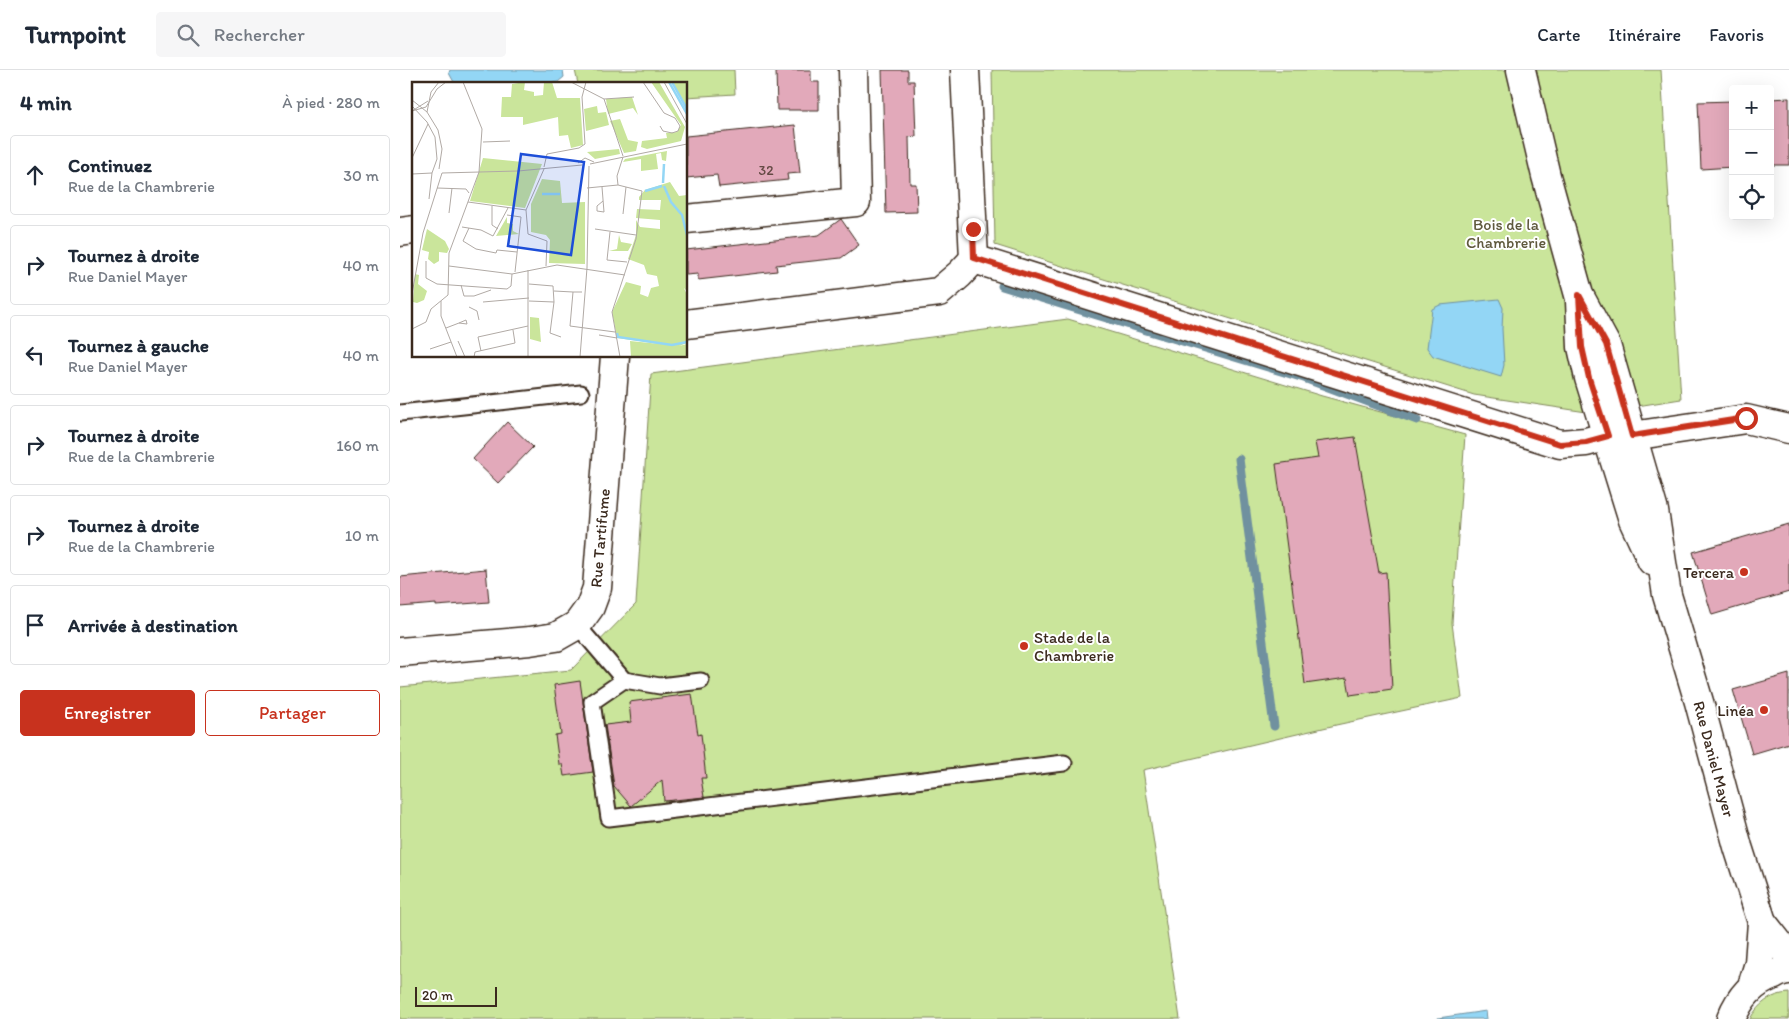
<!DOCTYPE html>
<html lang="fr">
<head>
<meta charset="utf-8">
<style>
	:root { --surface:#fff; --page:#f6f6f7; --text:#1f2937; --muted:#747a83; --line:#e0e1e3; --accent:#c8321e }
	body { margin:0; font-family:Itim,sans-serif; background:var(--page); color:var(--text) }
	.controls { position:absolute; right:15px; top:15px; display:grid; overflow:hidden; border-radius:5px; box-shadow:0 5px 20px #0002 }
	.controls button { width:45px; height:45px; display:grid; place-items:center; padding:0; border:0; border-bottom:1px solid var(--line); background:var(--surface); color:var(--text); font:25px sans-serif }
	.scale { position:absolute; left:15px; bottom:12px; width:82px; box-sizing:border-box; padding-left:5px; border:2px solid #3b2a1e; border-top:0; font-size:14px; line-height:18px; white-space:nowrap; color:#3b2a1e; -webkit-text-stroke:4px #fff; paint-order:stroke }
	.stop { position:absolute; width:15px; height:15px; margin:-11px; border:4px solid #c8321e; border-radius:50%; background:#fff }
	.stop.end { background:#c8321e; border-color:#fff; box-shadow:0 1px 5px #0008 }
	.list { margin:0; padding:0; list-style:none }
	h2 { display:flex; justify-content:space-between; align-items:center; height:65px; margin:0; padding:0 20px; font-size:21px }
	h2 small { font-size:16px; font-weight:400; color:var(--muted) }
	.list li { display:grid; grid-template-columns:32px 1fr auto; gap:15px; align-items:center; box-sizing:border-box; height:80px; margin:0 10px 10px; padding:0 10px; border:1px solid var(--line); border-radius:5px }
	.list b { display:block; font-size:19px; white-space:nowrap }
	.list p { margin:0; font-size:16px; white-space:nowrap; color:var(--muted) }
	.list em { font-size:16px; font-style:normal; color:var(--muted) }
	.actions { display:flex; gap:10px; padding:15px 20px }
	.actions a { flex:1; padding:11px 0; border:1px solid var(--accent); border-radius:5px; text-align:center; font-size:18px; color:var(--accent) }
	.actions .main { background:var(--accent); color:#fff }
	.icon { flex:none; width:28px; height:28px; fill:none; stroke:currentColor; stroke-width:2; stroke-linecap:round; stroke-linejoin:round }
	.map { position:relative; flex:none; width:1389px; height:949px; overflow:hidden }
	header { display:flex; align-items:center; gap:30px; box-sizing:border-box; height:70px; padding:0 25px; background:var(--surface); border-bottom:1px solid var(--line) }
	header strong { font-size:24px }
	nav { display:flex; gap:28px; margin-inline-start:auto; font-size:18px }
	.search { width:350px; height:45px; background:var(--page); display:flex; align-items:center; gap:12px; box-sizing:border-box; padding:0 18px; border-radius:5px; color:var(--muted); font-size:19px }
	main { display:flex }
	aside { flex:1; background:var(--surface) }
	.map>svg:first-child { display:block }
</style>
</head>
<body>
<header>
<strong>Turnpoint</strong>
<div class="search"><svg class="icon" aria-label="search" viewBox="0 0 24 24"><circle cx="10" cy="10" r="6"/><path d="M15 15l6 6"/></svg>Rechercher</div>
<nav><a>Carte</a><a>Itinéraire</a><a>Favoris</a></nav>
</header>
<main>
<aside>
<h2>4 min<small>À pied · 280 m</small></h2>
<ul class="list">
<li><svg class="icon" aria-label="ahead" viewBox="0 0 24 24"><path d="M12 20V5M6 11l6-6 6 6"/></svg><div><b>Continuez</b><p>Rue de la Chambrerie</p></div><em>30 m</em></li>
<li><svg class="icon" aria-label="right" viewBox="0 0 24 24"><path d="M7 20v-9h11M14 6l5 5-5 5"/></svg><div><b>Tournez à droite</b><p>Rue Daniel Mayer</p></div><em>40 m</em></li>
<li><svg class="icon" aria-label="left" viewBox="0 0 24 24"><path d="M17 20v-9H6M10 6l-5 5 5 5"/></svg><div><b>Tournez à gauche</b><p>Rue Daniel Mayer</p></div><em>40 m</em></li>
<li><svg class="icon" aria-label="right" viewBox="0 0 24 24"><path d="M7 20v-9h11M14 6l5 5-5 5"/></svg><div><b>Tournez à droite</b><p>Rue de la Chambrerie</p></div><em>160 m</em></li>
<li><svg class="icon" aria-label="right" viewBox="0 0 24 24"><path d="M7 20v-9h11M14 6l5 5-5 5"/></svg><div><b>Tournez à droite</b><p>Rue de la Chambrerie</p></div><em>10 m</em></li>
<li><svg class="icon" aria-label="arrive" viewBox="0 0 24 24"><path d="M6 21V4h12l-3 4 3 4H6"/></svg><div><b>Arrivée à destination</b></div></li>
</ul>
<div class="actions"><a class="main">Enregistrer</a><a>Partager</a></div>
</aside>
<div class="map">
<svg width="1389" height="949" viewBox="0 0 1389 949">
	<rect width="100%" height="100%" fill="#fff"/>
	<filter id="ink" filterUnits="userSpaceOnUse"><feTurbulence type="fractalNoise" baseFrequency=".02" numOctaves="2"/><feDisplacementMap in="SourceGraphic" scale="10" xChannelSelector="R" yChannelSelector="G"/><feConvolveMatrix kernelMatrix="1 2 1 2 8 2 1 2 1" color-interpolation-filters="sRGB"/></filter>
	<g filter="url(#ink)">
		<g fill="#cae59b" stroke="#82885c">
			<polygon points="175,0 334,0 335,24 286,27 286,14 178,14"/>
			<polygon points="592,0 1261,0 1281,329 1193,343 1074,325 595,175"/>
			<polygon points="668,249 922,326 1065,365 1052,553 1062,628 936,655 743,700 780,949 0,949 0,617 171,600 236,534 251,304"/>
			<path d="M1389,923V949H1350C1358,934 1371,924 1389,923Z"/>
		</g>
		<g fill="#93d6f5" stroke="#70919f">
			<polygon points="50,0 163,0 164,7 158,12 146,14 55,14 49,3"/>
			<polygon points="1099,229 1103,238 1102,259 1104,295 1101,307 1033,286 1027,278 1032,239 1040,235"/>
			<polygon points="1086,941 1087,949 1038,949 1038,948"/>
		</g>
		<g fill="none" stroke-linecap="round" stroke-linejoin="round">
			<g stroke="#70919f" stroke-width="9">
				<polyline points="602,216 904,308 1017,350"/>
				<polyline points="839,389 874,656"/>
			</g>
		</g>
		<g fill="#e2a9ba" stroke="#3b2a1e">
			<polygon points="376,0 411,0 411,12 419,12 419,40 377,40"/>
			<polygon points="482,0 508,0 508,11 514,11 516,66 509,67 510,114 516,114 517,142 486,143"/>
			<polygon points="1389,28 1389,95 1370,95 1370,29"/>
			<polygon points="1333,31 1333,97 1301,99 1298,32"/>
			<polygon points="395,55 400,103 387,104 388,110 319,117 317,105 286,108 286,66"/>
			<polygon points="441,149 459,175 441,188 376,195 377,201 298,210 298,204 286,205 286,180 419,165"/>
			<polygon points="107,352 133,377 98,413 73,389"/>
			<polygon points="955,367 979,503 986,502 992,619 950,625 947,608 905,614 876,394 918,388 915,372"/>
			<polygon points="1389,454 1389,522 1312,545 1293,482"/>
			<polygon points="86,499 89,532 36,536 36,534 0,537 0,507"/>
			<polygon points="1389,604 1389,673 1352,684 1333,620"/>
			<polygon points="180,611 193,702 164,706 162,694 159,694 155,665 161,664 154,615"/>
			<polygon points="292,624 298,665 301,664 306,708 301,708 304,727 264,731 262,710 231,736 214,716 205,655 231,652 229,632"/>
		</g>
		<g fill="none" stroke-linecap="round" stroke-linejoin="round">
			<defs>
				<g id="lane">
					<polyline points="0,343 181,323"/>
					<polyline points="177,555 224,610 260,616 301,611"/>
					<polyline points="224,610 192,632 209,748 664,693"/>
				</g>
				<g id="street">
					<polyline points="565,0 574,189 1160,374 1186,372 1208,366"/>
					<polyline points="286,149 456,132 453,0"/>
					<polyline points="0,162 14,160"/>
					<polyline points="286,254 539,222 560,204 574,189"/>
					<polyline points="1232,366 1346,349 1389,359"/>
					<polyline points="0,582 130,571 156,567 177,555 190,537 197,518 215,286"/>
				</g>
				<g id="secondary">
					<polyline points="1121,0 1146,106 1179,225 1206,275 1254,441 1267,525 1299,632 1338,777 1362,852 1389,886"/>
					<polyline points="1180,231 1182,277 1189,308 1233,450 1252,491"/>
					<polyline points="1352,916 1359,893 1362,852"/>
					<path d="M1331,949C1340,927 1352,913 1374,905C1379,902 1383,900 1389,900"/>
				</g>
			</defs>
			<use href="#lane" stroke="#3b2a1e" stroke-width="19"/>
			<use href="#street" stroke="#3b2a1e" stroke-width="31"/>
			<use href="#secondary" stroke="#3b2a1e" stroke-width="31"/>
			<use href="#lane" stroke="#fff" stroke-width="15"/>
			<use href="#street" stroke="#fff" stroke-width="28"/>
			<use href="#secondary" stroke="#fff" stroke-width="28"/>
		</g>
	</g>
	<g fill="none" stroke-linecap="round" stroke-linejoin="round" filter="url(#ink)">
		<polyline stroke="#c8321e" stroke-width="6" points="573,159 574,188 1160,374 1186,372 1208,366 1189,308 1182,277 1179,225 1206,274 1232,366 1346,348"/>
	</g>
	<g fill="#c8321e" stroke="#fff" stroke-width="2">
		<circle cx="1344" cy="502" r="5"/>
		<circle cx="624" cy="576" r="5"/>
		<circle cx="1364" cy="640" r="5"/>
	</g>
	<g text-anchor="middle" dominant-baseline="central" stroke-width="4" stroke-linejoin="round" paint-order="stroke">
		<g font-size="14" fill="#654a45">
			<text x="366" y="100">32</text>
		</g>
		<g font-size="16" fill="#5f593d" stroke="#fff">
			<text x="1106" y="154">Bois de la<tspan x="1106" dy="18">Chambrerie</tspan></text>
		</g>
		<g font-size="16" fill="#3b2a1e" stroke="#fff">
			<text transform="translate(200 468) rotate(-85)">Rue Tartifume</text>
			<text transform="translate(1314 689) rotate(75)">Rue Daniel Mayer</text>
		</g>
		<g font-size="16" fill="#3b2a1e" stroke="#fff" text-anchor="end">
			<text x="1334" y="502">Tercera</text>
			<text x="634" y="567" text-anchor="start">Stade de la<tspan x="634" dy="18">Chambrerie</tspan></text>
			<text x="1354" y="640">Linéa</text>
		</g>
	</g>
	<g transform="translate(12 12)">
		<rect width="275" height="275" fill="#fff"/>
		<path d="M113,0L112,8L122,10V14L131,13L132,0H140L145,16H168L171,63L159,66L156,53L147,54L146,35L111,43V35H89L90,15H99L100,2ZM239,0H247L273,45L269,59L235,67L229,65L230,59L255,56L254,51L265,50L269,43ZM260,0H275V27L262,3ZM220,15L226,33L221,26L196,32L194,17ZM185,24L186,31L194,30L197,43L174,49L172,27ZM208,37L216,58L226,60L224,69L212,71L198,39ZM207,67L208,72L183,77L175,70ZM255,69L254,79L250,78L249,71L244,72L246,87L229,89V77L211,80L213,77ZM71,76L130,82L113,126L58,119ZM130,97L148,99L150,121L173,120V182L137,181L138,158L134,153L119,150V122ZM258,100L267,114L275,113V209L272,206L275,213V261L267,264L275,262V275H219L218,259L248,262L205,256L200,230L214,200L229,204L228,212L236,215L239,206L247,204L245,194L235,192L232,183L216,177L224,153V138L228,145L248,147V138L224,136L225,127L248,128L249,118H227V115L233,108ZM95,135V141L101,142V149L107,152L84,154ZM15,147L33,159L37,167L35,171L27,170V179L22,182L16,177L17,170L10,168ZM207,153L209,160L220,162L216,169H197L205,167ZM3,192L7,193L6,202L15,209L12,218L5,221L1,220ZM118,235L127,236L129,260L118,257Z" fill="#cae59b"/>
		<path fill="none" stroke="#93d6f5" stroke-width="2.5" d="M257,0L275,32M260,0L275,27M251,101L252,82M252,104L259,120L270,133L275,153M233,109L250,104M130,112H148M205,251L206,255L260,263L275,260"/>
		<path fill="none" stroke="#b1aaa5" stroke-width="1" d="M159,0L192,17L211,74M231,0L252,31L263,36L268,44L266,49L260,51L251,49L248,44M252,0L275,42M192,17L222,15M0,18L15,30L26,48L30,67L27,87M0,24L15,40L23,55L25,77L20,91M0,29L16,19M0,29L14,25L25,7L34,0M15,30L19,10L27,0M71,60L98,59M0,76L16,42M166,81L173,76L182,80M178,82L275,62M132,85L135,72L167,66L173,62L170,15L174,0M30,91L106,89L170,83M0,92L20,91M190,105L192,130L185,129V124L191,119M25,106L54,107L57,111M175,106L206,103M17,117L20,91M56,120L114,128L132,87M80,124V143L86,147M114,128L116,152L135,159L134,184M37,131L40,106M211,132L214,105M95,133L109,135L103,190M50,145L69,148L81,154L96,126M57,146L51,159L64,167L84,171L85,168L105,170M183,147L224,153M198,150L195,178L215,180M14,179V196L25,202L95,207L99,204L100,192M37,184L100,192L145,183L213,193M117,202L141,204L142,220M49,203L52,214H62L79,208M142,209L161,210M170,210H161L158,244L203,250M0,212L11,151L30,91M29,219V234L45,275M117,219L142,220L138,251L149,255M71,220L117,216M57,225L65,229L67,238M34,246L47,241L55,242L54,238L47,241M0,247L14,240L19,227L36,213L37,171L67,90L70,47L51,0M187,253L205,256M46,259L53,275M18,267L39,260M69,269L66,255L116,244M62,275L63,270L103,261L101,248M116,275V188M168,275L175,186L177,84M208,275L200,230L224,157L230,109L206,103L205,94L211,75"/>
		<path fill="#1d4ed8" fill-opacity="0.15" stroke="#1d4ed8" stroke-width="2.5" d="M109,72L172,80L159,173L96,164Z"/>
		<rect width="275" height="275" fill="none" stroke="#3b2a1e" stroke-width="2.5"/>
	</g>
</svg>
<div class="controls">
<button>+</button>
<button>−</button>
<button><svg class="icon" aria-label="locate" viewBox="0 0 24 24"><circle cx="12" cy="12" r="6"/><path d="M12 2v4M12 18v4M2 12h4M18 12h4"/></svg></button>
</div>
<div class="scale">20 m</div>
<div class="stop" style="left:1346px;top:348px"></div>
<div class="stop end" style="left:573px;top:159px"></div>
</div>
</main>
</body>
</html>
